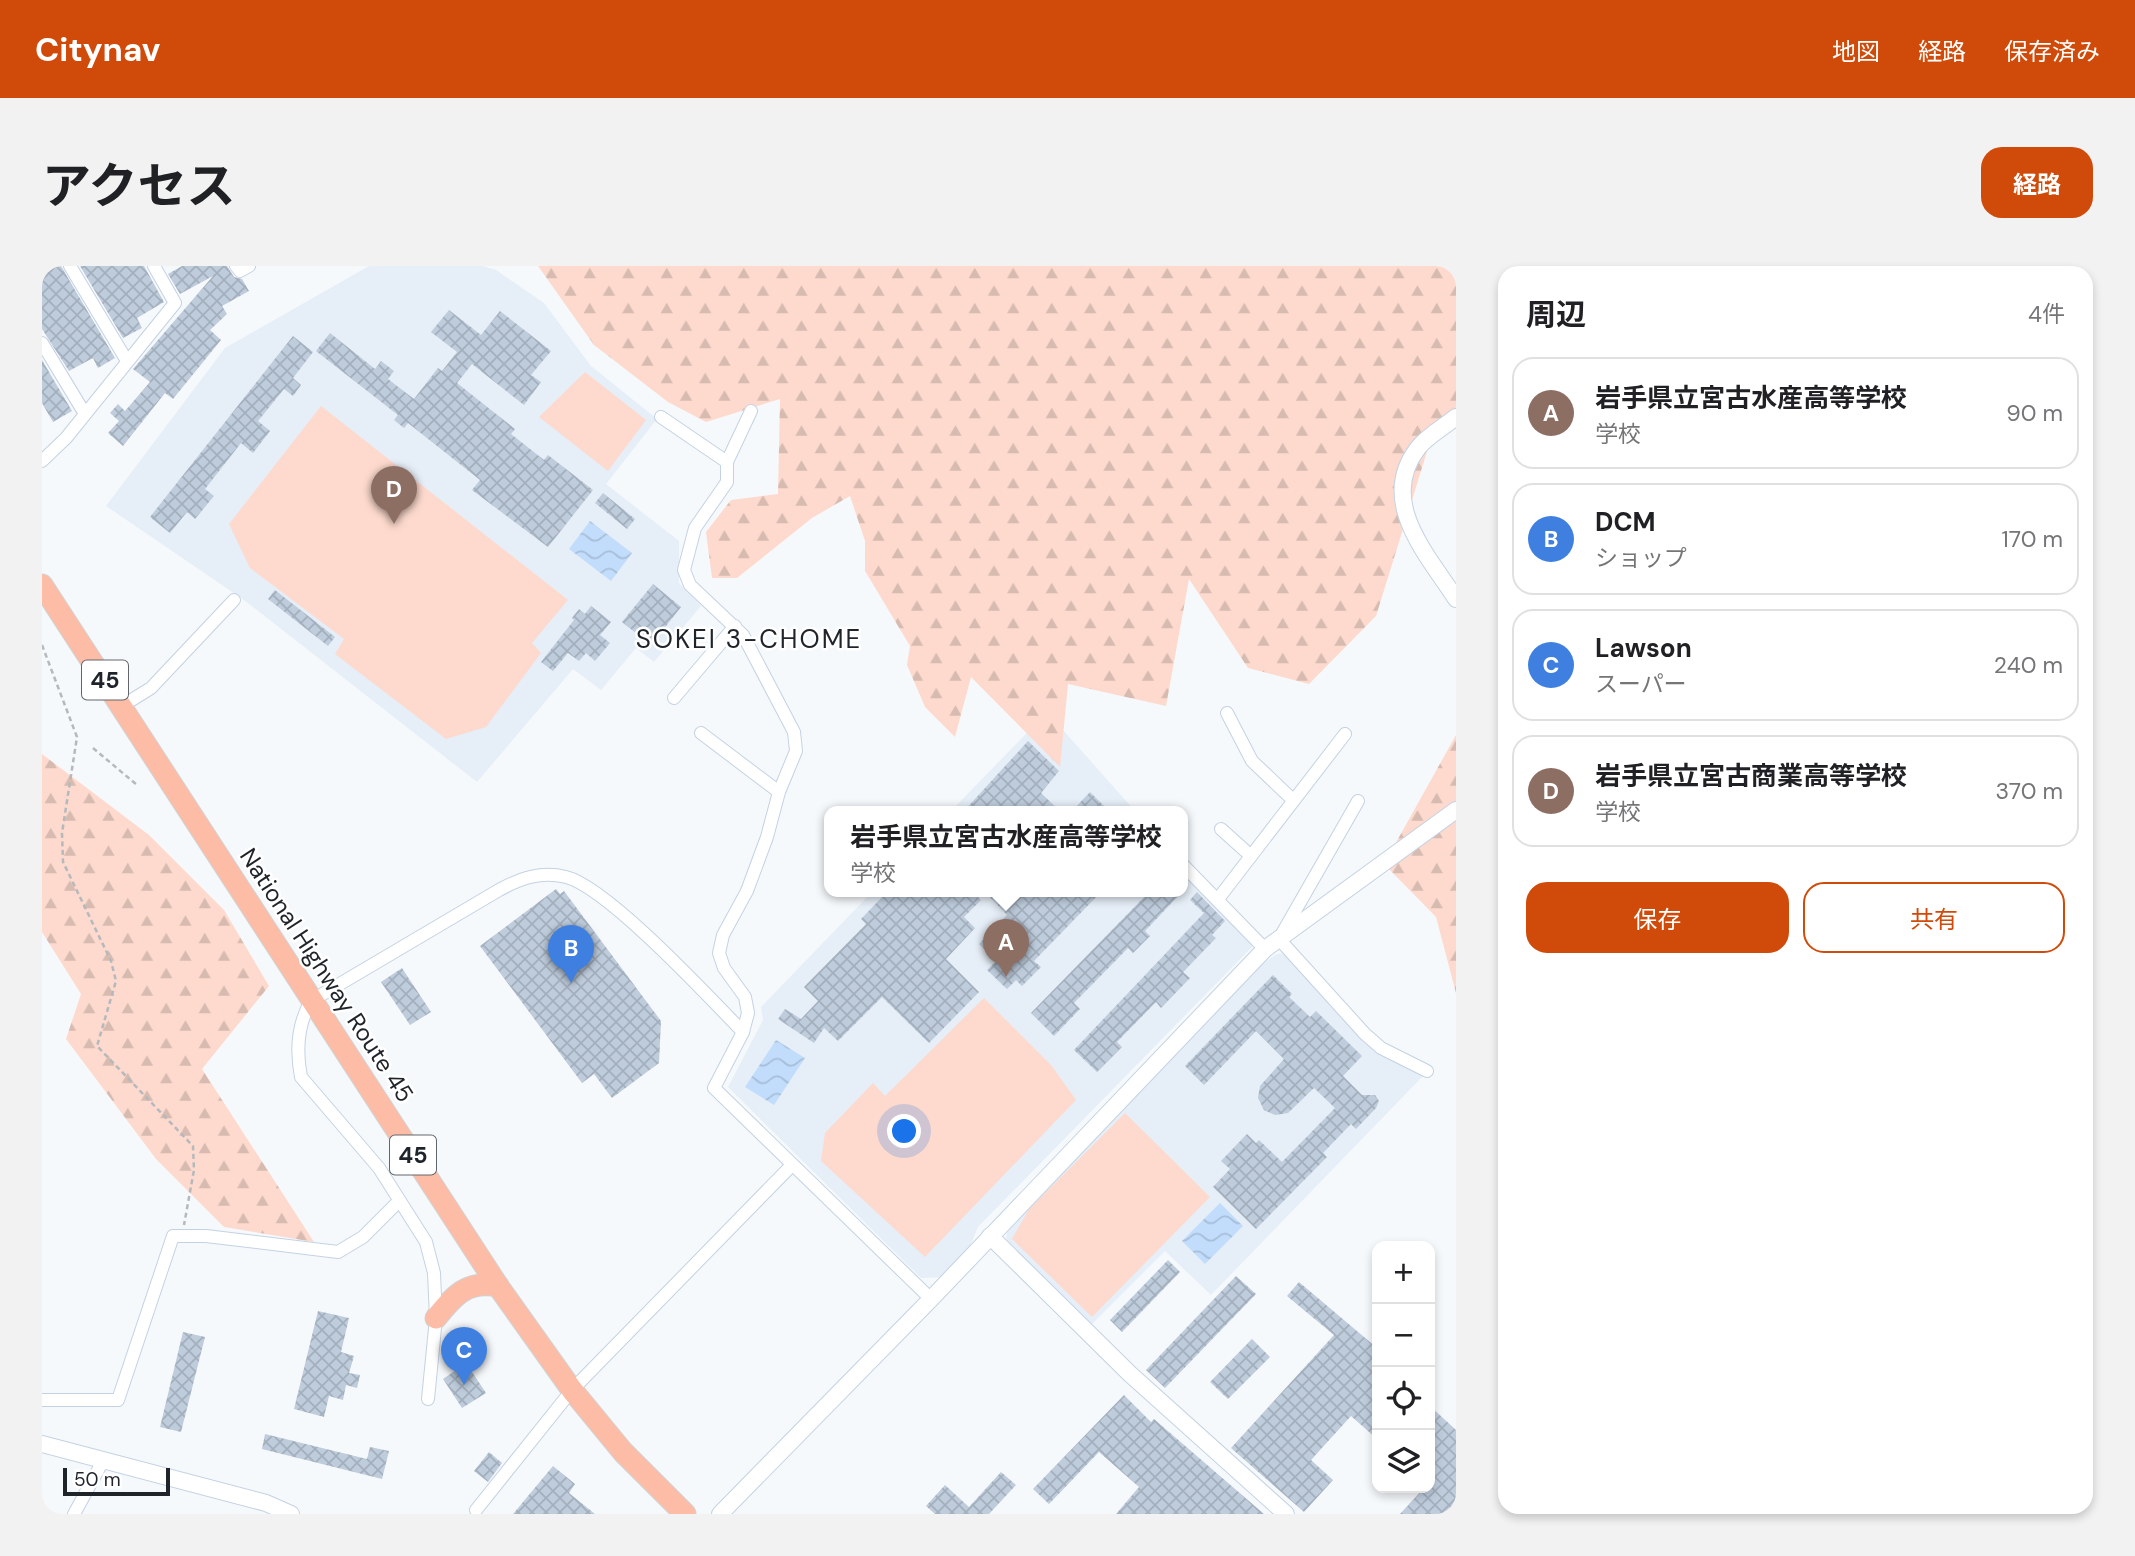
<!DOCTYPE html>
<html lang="ja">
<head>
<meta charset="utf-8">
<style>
	:root { --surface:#fff; --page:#f2f2f2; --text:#202124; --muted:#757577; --line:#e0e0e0; --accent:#d04b0a }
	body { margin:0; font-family:"DM Sans","Noto Sans JP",sans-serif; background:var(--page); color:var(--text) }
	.controls { position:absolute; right:21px; bottom:21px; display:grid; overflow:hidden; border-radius:14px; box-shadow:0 4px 10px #0003 }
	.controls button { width:63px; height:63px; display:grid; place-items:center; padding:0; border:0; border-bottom:2px solid var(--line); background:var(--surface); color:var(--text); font:35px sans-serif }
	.scale { position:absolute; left:21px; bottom:18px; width:107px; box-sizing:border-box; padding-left:7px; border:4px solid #1f242a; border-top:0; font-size:19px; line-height:24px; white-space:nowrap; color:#1f242a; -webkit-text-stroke:5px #fff; paint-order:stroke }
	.you { position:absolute; left:863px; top:866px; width:24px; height:24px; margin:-18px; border:5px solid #fff; border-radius:50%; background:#1a73e8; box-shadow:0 0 0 10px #1a73e833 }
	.badge { display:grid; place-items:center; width:46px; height:46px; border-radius:50%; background:var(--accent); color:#fff; font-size:23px; font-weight:700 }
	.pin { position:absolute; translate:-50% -58px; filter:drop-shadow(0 2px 4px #0008) }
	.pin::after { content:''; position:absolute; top:37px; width:24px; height:21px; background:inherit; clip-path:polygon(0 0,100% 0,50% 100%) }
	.popup { position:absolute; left:782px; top:540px; width:364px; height:91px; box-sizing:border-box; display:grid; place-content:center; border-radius:14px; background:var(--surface); filter:drop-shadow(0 2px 5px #0005); font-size:23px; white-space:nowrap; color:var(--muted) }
	.popup b { font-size:26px; color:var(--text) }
	.popup::after { content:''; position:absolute; left:50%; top:100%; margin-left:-14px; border:14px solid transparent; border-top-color:var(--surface) }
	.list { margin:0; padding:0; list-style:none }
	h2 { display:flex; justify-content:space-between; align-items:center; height:91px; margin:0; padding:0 28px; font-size:30px }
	h2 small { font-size:23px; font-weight:400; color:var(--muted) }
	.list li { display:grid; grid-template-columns:46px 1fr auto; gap:21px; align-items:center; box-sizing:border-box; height:112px; margin:0 14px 14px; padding:0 14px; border:2px solid var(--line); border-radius:21px }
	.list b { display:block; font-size:26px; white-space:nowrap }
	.list p { margin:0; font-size:23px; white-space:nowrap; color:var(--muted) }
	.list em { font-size:23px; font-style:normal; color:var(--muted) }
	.actions { display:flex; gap:14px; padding:21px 28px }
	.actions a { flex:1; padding:16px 0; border:2px solid var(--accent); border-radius:21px; text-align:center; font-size:24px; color:var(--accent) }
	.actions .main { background:var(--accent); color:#fff }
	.icon { flex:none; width:38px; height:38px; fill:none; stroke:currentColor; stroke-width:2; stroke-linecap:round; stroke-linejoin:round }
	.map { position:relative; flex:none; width:1414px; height:1248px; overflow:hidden; border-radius:21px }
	header { display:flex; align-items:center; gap:42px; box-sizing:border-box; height:98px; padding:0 35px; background:var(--accent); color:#fff }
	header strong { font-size:33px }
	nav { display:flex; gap:38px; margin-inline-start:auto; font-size:24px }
	.intro { display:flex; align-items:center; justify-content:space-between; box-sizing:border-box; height:168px; padding:0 42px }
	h1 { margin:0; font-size:49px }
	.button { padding:18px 32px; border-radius:21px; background:var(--accent); color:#fff; font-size:24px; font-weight:700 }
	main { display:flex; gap:42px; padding:0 42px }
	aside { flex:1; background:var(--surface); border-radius:21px; box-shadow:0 4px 10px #0003 }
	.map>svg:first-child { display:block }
</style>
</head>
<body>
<header>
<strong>Citynav</strong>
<nav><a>地図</a><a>経路</a><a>保存済み</a></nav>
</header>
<div class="intro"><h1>アクセス</h1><a class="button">経路</a></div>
<main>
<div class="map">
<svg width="1414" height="1248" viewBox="0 0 1414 1248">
	<defs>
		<pattern id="forest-firs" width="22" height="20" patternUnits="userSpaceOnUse" patternTransform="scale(1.75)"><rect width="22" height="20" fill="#fddacd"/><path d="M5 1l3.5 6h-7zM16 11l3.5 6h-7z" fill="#d8bbb0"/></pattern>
		<pattern id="water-waves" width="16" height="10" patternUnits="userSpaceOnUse" patternTransform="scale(1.75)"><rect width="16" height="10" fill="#c2ddfc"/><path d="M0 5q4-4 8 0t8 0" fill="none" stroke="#a6bed8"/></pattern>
		<pattern id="building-cross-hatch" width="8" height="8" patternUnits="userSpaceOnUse" patternTransform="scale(1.75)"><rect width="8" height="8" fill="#beccdc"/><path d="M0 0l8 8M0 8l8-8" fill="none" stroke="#a3afbd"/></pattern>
	</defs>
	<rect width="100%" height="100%" fill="#f6f9fc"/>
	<g fill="#e6eef7">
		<polygon points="327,0 440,0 454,4 502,37 549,100 615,153 564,218 637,275 637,317 659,340 612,396 594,382 559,424 531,403 435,516 202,334 64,240 183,82"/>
		<polygon points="1005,446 1093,545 909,545"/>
		<polygon points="1141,606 1207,670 1210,681 936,961 925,987 901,1011 879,1012 686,821 721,754 719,741 831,625 1141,625"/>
		<polygon points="1244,687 1323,777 1344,792 1384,807 1169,1029 1123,985 1049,1059 964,977 965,965 991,932 1224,695 1235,688"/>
	</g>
	<g fill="#fddacd">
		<polygon points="543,106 604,154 566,205 497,151"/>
		<polygon points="279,140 526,334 490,377 499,387 444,461 404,473 293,388 302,373 208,302 187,258"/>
		<polygon points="942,732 1009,799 1034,834 883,991 779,895 783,867 831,817 843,830"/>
		<polygon points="1083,847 1168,931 1050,1051 970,973 987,943"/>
	</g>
	<g fill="url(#forest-firs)">
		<polygon points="496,0 1414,0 1414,144 1388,176 1334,350 1267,418 1206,402 1147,313 1124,440 1026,418 1018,501 929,411 913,471 883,441 865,399 868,380 823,305 823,275 808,230 770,252 695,312 670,312 664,266 689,234 736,228 738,133 664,156 626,136 552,79"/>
		<polygon points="1414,469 1414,727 1394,651 1342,598"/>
		<polygon points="0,488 107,569 182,644 227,720 160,803 272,976 182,961 114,893 24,773 39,728 0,666"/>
	</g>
	<g fill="url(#water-waves)">
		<polygon points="548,255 590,287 569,315 527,283"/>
		<polygon points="734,774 763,792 732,839 703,821"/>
		<polygon points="1178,937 1201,960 1163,998 1140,975"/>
	</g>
	<g fill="url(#building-cross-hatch)">
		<polygon points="15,0 19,0 73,92 56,102 51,92 27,105 0,63 0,9"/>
		<polygon points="38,0 102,0 122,36 95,52 100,62 81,72"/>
		<polygon points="140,0 185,0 192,11 200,13 207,25 180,40 185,48 168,64 179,74 131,133 123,127 81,180 66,167 77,155 68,147 76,138 83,145 108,116 91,103 171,10 138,28 126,8"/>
		<polygon points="407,44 439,69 458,45 509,85 489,109 499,116 482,139 430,98 415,117 473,163 469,168 502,194 506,189 551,224 506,281 430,224 438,214 366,157 362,162 352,154 356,149 274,85 288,67 333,103 339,95 352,105 346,113 372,133 396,102 400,105 415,86 389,66"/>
		<polygon points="251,70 271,86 251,112 259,119 251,130 242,123 216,155 228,165 211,187 199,177 163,223 172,230 153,253 145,246 128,267 108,251"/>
		<polygon points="0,94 30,145 11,156 0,137"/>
		<polygon points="561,227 593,253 585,263 553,237"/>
		<polygon points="611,318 639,341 609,379 580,356"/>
		<polygon points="233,324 293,371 286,380 226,333"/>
		<polygon points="549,340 569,356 558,369 568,377 553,395 544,387 537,395 526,387 511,405 499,396 532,354 530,352 537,343 543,348"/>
		<polygon points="986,475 1017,505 999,527 1018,545 922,545"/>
		<polygon points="1048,526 1067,545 1030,545"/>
		<polygon points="514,623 518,628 522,625 619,755 617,797 570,832 552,808 540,817 438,680"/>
		<polygon points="846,625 930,625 939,634 922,651 933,662 904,693 937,726 887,777 840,731 796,775 782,762 772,777 736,753 743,743 759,753 776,735 762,721 824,658 819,653"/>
		<polygon points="942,625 1060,625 992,695 999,701 980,720 974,714 965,723 945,704 954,695 937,678 965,649"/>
		<polygon points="1108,625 1141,625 1103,665 1108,670 1091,687 1086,682 1032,737 1038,743 1012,770 989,747"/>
		<polygon points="1155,626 1183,655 1170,669 1174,672 1141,706 1148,712 1119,742 1114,736 1075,776 1080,781 1055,806 1032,784 1162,647 1148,634"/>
		<polygon points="360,702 389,746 368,759 339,716"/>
		<polygon points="1231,709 1250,728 1247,731 1268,751 1274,745 1320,790 1301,810 1320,829 1333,829 1337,835 1334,842 1314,863 1309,858 1281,887 1285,891 1214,963 1171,921 1188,903 1179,895 1205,868 1214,877 1217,874 1240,896 1293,842 1272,822 1246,847 1233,849 1222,844 1216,832 1218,820 1242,793 1214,765 1162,819 1143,800"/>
		<polygon points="1126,994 1138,1006 1080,1066 1068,1054"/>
		<polygon points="1194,1010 1214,1028 1123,1122 1104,1104"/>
		<polygon points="1257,1016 1335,1082 1335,1173 1309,1150 1269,1194 1291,1214 1262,1246 1189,1182 1292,1069 1245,1030"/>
		<polygon points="276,1045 307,1052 299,1086 312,1090 307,1107 318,1109 315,1122 304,1119 301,1134 287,1130 282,1151 252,1143"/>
		<polygon points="141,1066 163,1071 139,1166 118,1161"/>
		<polygon points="1210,1073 1228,1091 1186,1133 1168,1116"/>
		<polygon points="424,1097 444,1127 420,1142 401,1113"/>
		<polygon points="1082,1129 1109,1156 1112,1153 1222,1248 1074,1248 1097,1221 1057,1186 1007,1238 991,1223"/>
		<polygon points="1388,1140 1414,1164 1414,1248 1358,1248 1382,1222 1388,1222"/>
		<polygon points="223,1168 325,1193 328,1181 347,1185 340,1213 220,1183"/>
		<polygon points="447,1186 460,1197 446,1216 432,1205"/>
		<polygon points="511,1200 533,1218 527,1227 553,1248 471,1248"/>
		<polygon points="959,1206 974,1219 947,1248 893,1248 884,1240 903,1219 927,1241"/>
	</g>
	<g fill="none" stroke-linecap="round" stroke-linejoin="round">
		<defs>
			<g id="minor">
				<polyline points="28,0 85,95"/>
				<polyline points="194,0 198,5 207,0"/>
				<polyline points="0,77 43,148"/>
				<polyline points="619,151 685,196"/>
				<polyline points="0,195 24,172 133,37 112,0"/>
				<polyline points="632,432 693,360"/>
				<polyline points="80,440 109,422 192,334"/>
				<polyline points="1185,447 1210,495 1251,534"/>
				<polyline points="659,467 737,526"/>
				<polyline points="1316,535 1237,673 1323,768 1339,782 1385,805"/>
				<polyline points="1179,563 1209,590"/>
				<polyline points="1141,599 1223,683"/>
				<polyline points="1176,633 1303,468"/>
				<polyline points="701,766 706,747 703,731 682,702 677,687 681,669 705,625 725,571 737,526 754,485 752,466 701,369 648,319 642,304 653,262 685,216 685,196 709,145"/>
				<path d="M386,1133L394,1052L392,1007L384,976L337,902L259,811C254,785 255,759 269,735L457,624C479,612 499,605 524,611C565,621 667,731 701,766L672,822L889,1033"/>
				<polyline points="0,1134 76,1134 131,970 164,970 296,986 321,971 357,935"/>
				<polyline points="434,1244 530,1124 750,899"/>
				<polyline points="32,1248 62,1193"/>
			</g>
			<g id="tertiary">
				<path d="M1414,151C1402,161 1385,170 1376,182C1335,235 1385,288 1414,333"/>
				<polyline points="948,970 1088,1108 1244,1248"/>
				<polyline points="0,1178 224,1237 249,1248"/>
				<polyline points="678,1248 889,1033 1223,683 1414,544"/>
			</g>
			<g id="trunk">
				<polyline points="0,319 456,1020 530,1124 581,1186 643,1248"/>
				<path d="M394,1052C412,1029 426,1014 456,1020"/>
			</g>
		</defs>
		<use href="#minor" stroke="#c4d2e3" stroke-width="14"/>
		<use href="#tertiary" stroke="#c4d2e3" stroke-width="18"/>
		<use href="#trunk" stroke="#d2d3d4" stroke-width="23"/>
		<g stroke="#b5b9bd" stroke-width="2.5" stroke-dasharray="5 3.5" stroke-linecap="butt">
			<polyline points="0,379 35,471 20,567 21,596 69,695 74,715 55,780 151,880 152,904 142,959"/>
			<polyline points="51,482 95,519"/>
		</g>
		<use href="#minor" stroke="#fff" stroke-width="12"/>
		<use href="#tertiary" stroke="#fff" stroke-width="16"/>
		<use href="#trunk" stroke="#fcbca6" stroke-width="21"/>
	</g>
	<g text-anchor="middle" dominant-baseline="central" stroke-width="5" stroke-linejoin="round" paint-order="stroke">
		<g fill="#fff" stroke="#62666a" stroke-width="2">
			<rect x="40" y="394.5" width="46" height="39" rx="5"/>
			<rect x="348" y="869.5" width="46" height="39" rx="5"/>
		</g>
		<g font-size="23" font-weight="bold" fill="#1f242a">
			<text x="63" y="414">45</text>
			<text x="371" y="889">45</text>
		</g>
		<g font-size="24" fill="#1f242a" stroke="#fff">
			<text transform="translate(285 709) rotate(57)">National Highway Route 45</text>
		</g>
		<g font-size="26" letter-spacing="2" fill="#1f242a" stroke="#fff">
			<text x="707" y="373">SOKEI 3-CHOME</text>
		</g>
	</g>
</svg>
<div class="controls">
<button>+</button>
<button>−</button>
<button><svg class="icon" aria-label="locate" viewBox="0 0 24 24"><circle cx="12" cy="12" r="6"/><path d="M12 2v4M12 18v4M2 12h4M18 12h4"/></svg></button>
<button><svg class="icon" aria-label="layers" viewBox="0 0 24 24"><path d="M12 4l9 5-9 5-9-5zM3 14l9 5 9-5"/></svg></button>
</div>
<div class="scale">50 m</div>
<div class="you"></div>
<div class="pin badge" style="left:964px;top:711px;background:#8d6e63">A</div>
<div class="popup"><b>岩手県立宮古水産高等学校</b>学校</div>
<div class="pin badge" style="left:529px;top:717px;background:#3f7fe0">B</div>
<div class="pin badge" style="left:422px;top:1119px;background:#3f7fe0">C</div>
<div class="pin badge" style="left:352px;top:258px;background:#8d6e63">D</div>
</div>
<aside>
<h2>周辺<small>4件</small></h2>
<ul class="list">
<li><span class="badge" style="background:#8d6e63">A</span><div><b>岩手県立宮古水産高等学校</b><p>学校</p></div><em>90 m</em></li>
<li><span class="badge" style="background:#3f7fe0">B</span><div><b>DCM</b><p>ショップ</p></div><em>170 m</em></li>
<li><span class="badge" style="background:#3f7fe0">C</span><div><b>Lawson</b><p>スーパー</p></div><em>240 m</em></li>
<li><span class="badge" style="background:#8d6e63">D</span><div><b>岩手県立宮古商業高等学校</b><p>学校</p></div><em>370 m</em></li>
</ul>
<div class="actions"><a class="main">保存</a><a>共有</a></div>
</aside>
</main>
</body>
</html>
